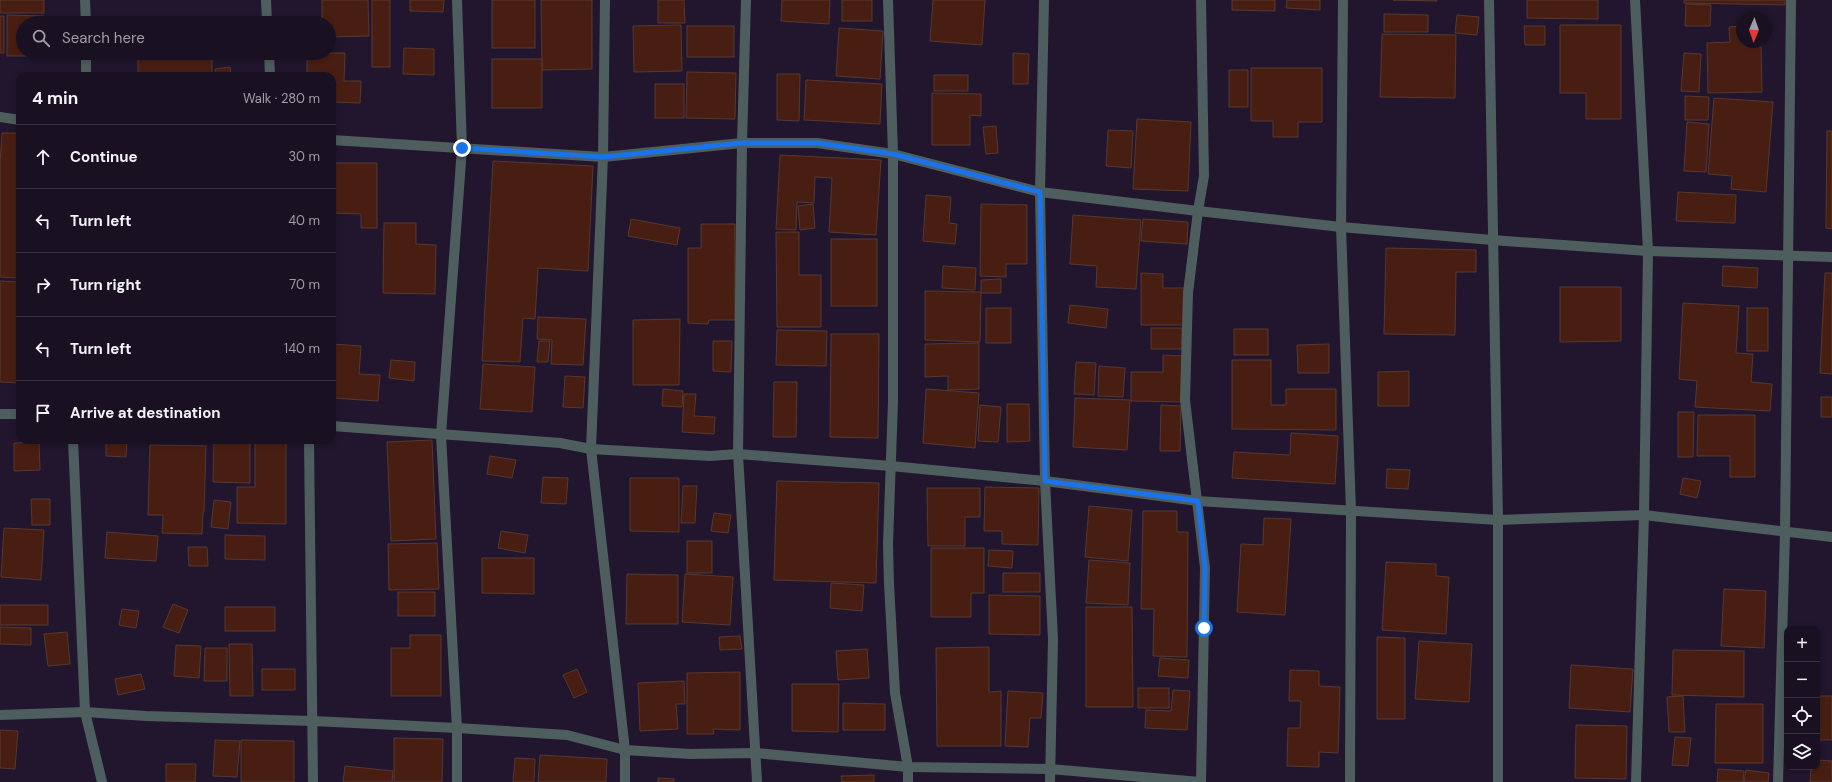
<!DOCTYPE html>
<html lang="en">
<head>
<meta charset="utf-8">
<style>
	:root { --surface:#191022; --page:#261e2f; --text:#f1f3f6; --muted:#9f9da5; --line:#373040 }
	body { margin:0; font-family:"DM Sans",sans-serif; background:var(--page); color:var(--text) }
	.controls { position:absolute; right:12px; bottom:12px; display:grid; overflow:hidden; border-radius:8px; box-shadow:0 2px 6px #0003 }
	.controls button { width:36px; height:36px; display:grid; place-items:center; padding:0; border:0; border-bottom:1px solid var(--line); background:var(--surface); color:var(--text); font:20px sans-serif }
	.compass { position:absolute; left:1736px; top:12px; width:36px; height:36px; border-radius:50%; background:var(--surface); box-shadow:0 2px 6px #0003; rotate:182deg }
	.stop { position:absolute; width:12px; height:12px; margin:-9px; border:3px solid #1a73e8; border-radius:50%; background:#fff }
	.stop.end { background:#1a73e8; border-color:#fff; box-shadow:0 1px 4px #0008 }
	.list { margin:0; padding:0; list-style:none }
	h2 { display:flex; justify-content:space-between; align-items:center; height:52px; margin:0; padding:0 16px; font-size:17px }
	h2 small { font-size:13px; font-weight:400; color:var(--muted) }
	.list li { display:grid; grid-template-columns:26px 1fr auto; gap:12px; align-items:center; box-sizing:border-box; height:64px; padding:0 16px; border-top:1px solid var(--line) }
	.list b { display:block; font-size:15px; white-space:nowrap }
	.list em { font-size:13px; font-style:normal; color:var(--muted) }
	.icon { flex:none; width:22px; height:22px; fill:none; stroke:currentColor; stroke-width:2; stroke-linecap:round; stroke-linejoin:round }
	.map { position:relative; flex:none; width:1832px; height:782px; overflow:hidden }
	.search { position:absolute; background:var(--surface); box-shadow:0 2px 6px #0003; left:16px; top:16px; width:320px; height:44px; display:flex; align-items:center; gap:10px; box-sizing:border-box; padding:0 14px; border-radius:22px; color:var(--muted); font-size:15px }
	.panel { position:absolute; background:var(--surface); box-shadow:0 2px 6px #0003; left:16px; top:72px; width:320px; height:372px; border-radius:12px }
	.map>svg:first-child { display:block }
</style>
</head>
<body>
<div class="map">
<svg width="1832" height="782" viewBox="0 0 1832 782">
	<rect width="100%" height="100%" fill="#21162e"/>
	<g fill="#481e12" stroke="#563830">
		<rect x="0" y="0" width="44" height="13"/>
		<polygon points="322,0 368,0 369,36 329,37 329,23 322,23"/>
		<rect x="372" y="0" width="18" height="67"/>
		<polygon points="410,0 444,0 443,12 410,11"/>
		<rect x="492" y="0" width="43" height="48"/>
		<polygon points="541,0 592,0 592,69 542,70"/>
		<polygon points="658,0 684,0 685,23 658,23"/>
		<polygon points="782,0 830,0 829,24 781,21"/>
		<rect x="842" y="0" width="30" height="21"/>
		<polygon points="933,0 985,0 982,45 930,41"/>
		<polygon points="1232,0 1275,0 1275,11 1232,10"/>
		<polygon points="1287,0 1320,0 1320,10 1286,8"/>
		<polygon points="1393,0 1437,0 1437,1"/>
		<polygon points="1527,0 1598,0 1598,19 1527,18"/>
		<polygon points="1684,0 1785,0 1785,5 1684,3"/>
		<polygon points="1686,4 1711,5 1710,26 1685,26"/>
		<polygon points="1384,14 1428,15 1428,32 1384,32"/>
		<polygon points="7,15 44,16 44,23 23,23 23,53 44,53 44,56 7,56"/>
		<polygon points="1457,15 1479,17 1477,35 1455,33"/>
		<rect x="0" y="16" width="4" height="37"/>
		<polygon points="681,25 682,71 634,72 633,26"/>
		<polygon points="1560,25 1621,25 1621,119 1586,119 1586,93 1560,93"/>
		<rect x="687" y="26" width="47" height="31"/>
		<polygon points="1524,26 1545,26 1545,45 1525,45"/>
		<polygon points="1742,26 1742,42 1761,42 1762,92 1708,93 1707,43 1730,42 1729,27"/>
		<polygon points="839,28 883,31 880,79 836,76"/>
		<polygon points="1382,34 1456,35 1455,98 1380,97"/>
		<polygon points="404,48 434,49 434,75 403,74"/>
		<rect x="148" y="53" width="27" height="1"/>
		<rect x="218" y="53" width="42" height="6"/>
		<polygon points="307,53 345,53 344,81 361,81 360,103 332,102 332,76 307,76"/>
		<polygon points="1013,53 1029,54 1028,84 1013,84"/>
		<polygon points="1684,53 1701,54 1699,92 1681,91"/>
		<rect x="138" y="54" width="74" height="22"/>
		<rect x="492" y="59" width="50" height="49"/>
		<polygon points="230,67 231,76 216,76 215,69"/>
		<polygon points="1251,68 1322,68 1322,122 1298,122 1298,137 1273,137 1273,121 1251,121"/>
		<rect x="1229" y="70" width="19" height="37"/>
		<polygon points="687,72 736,73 735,119 686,118"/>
		<polygon points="777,74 800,74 799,121 777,120"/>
		<rect x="934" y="75" width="34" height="16"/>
		<polygon points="806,80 882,84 880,124 804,120"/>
		<rect x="655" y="84" width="29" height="34"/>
		<polygon points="932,93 981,94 981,116 970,115 970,145 932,145"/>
		<polygon points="1685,96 1709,97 1708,120 1685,120"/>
		<polygon points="1714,98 1773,102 1766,192 1731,189 1732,176 1708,174"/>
		<polygon points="1137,119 1191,122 1188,191 1133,189"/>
		<polygon points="1687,122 1709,124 1706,172 1684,171"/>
		<polygon points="996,126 998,153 986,154 983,127"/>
		<polygon points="1108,130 1133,131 1131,168 1106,166"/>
		<polygon points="1827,131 1832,131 1832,229 1826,228"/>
		<polygon points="2,133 20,133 20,278 0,277 0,163"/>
		<polygon points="780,155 881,160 876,235 829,232 832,178 815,177 814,203 797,202 796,230 776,229"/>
		<polygon points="493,161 593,166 588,271 538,268 535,319 523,318 520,362 482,361"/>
		<polygon points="332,163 377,163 377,228 361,228 361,214 332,213"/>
		<polygon points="1678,192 1736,195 1735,223 1676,221"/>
		<polygon points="926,195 951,197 949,223 957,224 955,244 923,241"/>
		<polygon points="813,204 815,228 800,230 798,206"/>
		<polygon points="981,204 1027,205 1027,264 1006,264 1006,277 980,276"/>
		<polygon points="1073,215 1141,220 1136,289 1096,287 1097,266 1070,264"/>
		<polygon points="631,219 680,228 677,245 628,236"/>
		<polygon points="1143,219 1188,222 1187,244 1141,241"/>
		<polygon points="384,223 416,223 416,244 436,245 435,294 383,293"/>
		<polygon points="701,224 735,224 735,320 709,320 708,324 688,323 688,248 701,248"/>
		<polygon points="776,232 799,232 799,275 821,275 821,327 777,327"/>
		<rect x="831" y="239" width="46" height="67"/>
		<polygon points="1386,248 1476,250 1476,272 1456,272 1455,335 1384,334"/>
		<polygon points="943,266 976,268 975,290 942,288"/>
		<polygon points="1723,266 1758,268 1757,288 1722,286"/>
		<polygon points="1141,273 1163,274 1163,288 1185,288 1185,325 1141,325"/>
		<polygon points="1825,273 1832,273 1832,374 1820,373"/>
		<polygon points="1001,279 1001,293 981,293 981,280"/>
		<polygon points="0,281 20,282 20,383 0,382"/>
		<polygon points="1560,287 1621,287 1621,341 1560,342"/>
		<polygon points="925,291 981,292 980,342 925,340"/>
		<polygon points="1683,303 1739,306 1736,353 1753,354 1751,382 1772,384 1770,411 1695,407 1697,381 1679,379"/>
		<polygon points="1070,305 1108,309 1106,328 1068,323"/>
		<rect x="986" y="308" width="25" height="35"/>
		<rect x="1747" y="308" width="21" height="43"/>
		<polygon points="538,317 586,319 583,365 551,364 552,340 537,339"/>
		<polygon points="680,319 679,385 633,385 633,320"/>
		<rect x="1151" y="328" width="31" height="21"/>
		<rect x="1234" y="329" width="34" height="26"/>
		<polygon points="777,330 827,331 826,366 776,365"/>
		<polygon points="831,334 879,334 878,438 830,437"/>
		<polygon points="539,341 550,341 548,362 537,362"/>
		<polygon points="713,341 732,341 731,372 713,371"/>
		<polygon points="979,343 979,389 948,390 948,376 925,377 925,344"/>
		<polygon points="332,344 361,346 359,374 380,375 378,401 332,398"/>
		<polygon points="1329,344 1329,373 1298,373 1297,345"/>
		<polygon points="1163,355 1186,356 1186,402 1131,401 1131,372 1163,372"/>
		<polygon points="391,360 415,362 414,381 389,378"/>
		<polygon points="1232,360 1271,360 1271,405 1286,405 1286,389 1336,389 1336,430 1232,429"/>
		<polygon points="1076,362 1096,363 1094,395 1074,394"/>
		<polygon points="483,364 535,367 532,412 480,409"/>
		<polygon points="1099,366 1125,368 1123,397 1098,396"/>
		<polygon points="1409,371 1409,406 1378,406 1378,372"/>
		<polygon points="565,376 585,377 583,408 563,407"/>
		<polygon points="774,382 797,382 796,437 773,437"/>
		<polygon points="663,389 683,391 682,407 662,406"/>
		<polygon points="926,389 979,393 975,448 923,443"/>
		<polygon points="684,394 696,394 694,416 715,417 714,434 682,432"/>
		<rect x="1821" y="397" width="11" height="20"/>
		<polygon points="1075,398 1130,400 1127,450 1073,447"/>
		<polygon points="1007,404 1029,404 1030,441 1007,442"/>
		<polygon points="980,405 1001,407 998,442 978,441"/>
		<polygon points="1161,405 1181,406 1180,451 1160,451"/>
		<polygon points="1678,412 1694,412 1693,457 1678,457"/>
		<polygon points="1698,415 1755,415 1755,477 1730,477 1730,456 1697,456"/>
		<polygon points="1291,433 1338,436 1335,484 1232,478 1234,452 1290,455"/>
		<polygon points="106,440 127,440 126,457 106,456"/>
		<polygon points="214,440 250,440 250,483 213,482"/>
		<polygon points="255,440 286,440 286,524 237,523 237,487 255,487"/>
		<polygon points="432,440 436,539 391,541 387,442"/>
		<polygon points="39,442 40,470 14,471 14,443"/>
		<polygon points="150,445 206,446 204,512 203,512 202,534 162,533 163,515 148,515"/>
		<polygon points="490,456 516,460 512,478 487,474"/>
		<polygon points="1387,469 1410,470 1408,489 1386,488"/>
		<polygon points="543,477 568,478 566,504 541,503"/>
		<polygon points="630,478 679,478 679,532 630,531"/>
		<polygon points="1683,478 1701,481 1697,498 1680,494"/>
		<polygon points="777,481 879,483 876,583 774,580"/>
		<polygon points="683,486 697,486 695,523 681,523"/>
		<polygon points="985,487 1039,488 1038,545 1002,544 1002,531 984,531"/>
		<polygon points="927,488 980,488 980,517 965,517 965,546 928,546"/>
		<polygon points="31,499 50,499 50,525 32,525"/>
		<polygon points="214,500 231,502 228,529 211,527"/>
		<polygon points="1089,506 1132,510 1128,561 1085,557"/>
		<polygon points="1143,511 1177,511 1177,532 1188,532 1187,657 1153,656 1154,609 1141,609"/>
		<polygon points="714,513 731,515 728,533 711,531"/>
		<polygon points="1264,518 1291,519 1285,615 1237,612 1241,544 1263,545"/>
		<polygon points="4,528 44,530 41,580 1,577"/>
		<polygon points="501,531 528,535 525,553 498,548"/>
		<polygon points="107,532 158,536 156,561 105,558"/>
		<polygon points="225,535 265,536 265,560 225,559"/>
		<rect x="687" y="541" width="25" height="32"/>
		<polygon points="437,543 439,589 389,590 388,544"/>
		<polygon points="188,547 207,547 208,566 189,566"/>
		<polygon points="931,548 984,548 984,593 971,593 971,617 931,617"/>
		<polygon points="989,550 1013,551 1012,568 988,566"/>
		<polygon points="482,558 534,558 534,594 482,593"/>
		<polygon points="1089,560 1130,563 1128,605 1086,603"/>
		<polygon points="1386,562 1436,564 1436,576 1449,577 1446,634 1382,630"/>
		<rect x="1003" y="573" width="37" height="19"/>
		<polygon points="627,574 678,575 678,624 626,624"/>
		<polygon points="685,574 733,577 730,625 682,622"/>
		<polygon points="831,583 864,585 862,611 830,608"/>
		<polygon points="1724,589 1766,591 1764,648 1721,646"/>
		<rect x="398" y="592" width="37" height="24"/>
		<polygon points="989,595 1040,596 1040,635 989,634"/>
		<polygon points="173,604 188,610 179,633 163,627"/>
		<rect x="0" y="605" width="48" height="20"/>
		<rect x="225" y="607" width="50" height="24"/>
		<polygon points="1086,607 1132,607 1133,707 1086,707"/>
		<polygon points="122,609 139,611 136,628 119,625"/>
		<polygon points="0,627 31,628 31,645 0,644"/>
		<polygon points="67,632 70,664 48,666 44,634"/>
		<polygon points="410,635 441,635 441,696 391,696 391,648 410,648"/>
		<polygon points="740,636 742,649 720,650 719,637"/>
		<polygon points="1377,637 1405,638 1405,719 1377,719"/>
		<polygon points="1419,641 1472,644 1469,702 1415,699"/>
		<polygon points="229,644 252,644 253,696 230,696"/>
		<polygon points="176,645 201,646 199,678 174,676"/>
		<polygon points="989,647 989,692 1001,691 1001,746 937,746 936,648"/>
		<polygon points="205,648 227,648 227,681 204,681"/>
		<polygon points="867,649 869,678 838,680 836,651"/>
		<polygon points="1673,650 1744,651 1744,697 1672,695"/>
		<polygon points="1160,658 1189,660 1188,678 1158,676"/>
		<polygon points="1571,665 1633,669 1630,712 1569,708"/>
		<rect x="262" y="669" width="33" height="21"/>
		<polygon points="577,669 587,692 574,698 563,675"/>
		<polygon points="1290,670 1319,671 1319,686 1340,687 1338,753 1319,752 1319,767 1287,766 1288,728 1300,728 1301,701 1289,701"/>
		<polygon points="740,672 740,730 713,729 714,734 687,734 687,673"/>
		<polygon points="141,674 145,689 118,695 115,679"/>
		<polygon points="684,681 685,704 676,704 678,729 640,731 638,683"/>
		<polygon points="792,684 839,684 838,732 792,731"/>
		<rect x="1138" y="688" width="31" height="20"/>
		<polygon points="1173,690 1190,691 1187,730 1145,728 1146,710 1171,711"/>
		<polygon points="1008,691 1043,693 1041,718 1030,718 1028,747 1005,746"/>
		<polygon points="1683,696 1685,732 1669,732 1667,697"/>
		<rect x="1817" y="696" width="15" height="44"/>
		<polygon points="843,703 885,704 885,730 843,730"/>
		<polygon points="1716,704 1763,704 1763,763 1715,763"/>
		<polygon points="1576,725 1627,726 1626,779 1575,778"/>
		<polygon points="0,730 18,731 15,769 0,768"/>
		<polygon points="1675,737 1691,738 1688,766 1672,765"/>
		<polygon points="394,738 443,739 442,782 394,782"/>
		<polygon points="215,740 240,741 237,777 213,776"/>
		<polygon points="241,740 294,741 294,782 241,782"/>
		<polygon points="540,755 607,759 606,782 538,782"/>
		<polygon points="515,758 535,759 534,782 513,782"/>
		<polygon points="1817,760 1832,761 1832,782 1810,782 1811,767 1817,767"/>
		<polygon points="166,764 196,764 195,782 166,782"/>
		<polygon points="345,766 393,771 392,782 343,782"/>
		<polygon points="1718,769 1744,771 1743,782 1717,782"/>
		<polygon points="1746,770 1769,773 1768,782 1744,782"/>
		<polygon points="874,775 874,782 842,782 841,776"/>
		<polygon points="658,778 674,779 674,782 658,782"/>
	</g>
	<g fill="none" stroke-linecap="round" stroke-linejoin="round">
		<g stroke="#4e5e5f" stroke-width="10">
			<polyline points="85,0 86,23"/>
			<polyline points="266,0 267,23"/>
			<polyline points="457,0 462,148 441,435 457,728 457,782"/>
			<polyline points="605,0 603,157 591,449 625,750 625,782"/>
			<polyline points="746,0 742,143 738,454 757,782"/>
			<polyline points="888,0 893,154 893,401 888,544 889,584 895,693 908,767 908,782"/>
			<polyline points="1044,0 1040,192 1045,481 1053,639 1050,782"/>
			<polyline points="1201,0 1204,176 1198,211 1188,293 1185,400 1205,568 1201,782"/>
			<polyline points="1343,0 1341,227 1351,511 1350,782"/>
			<polyline points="1635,0 1648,251 1644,515 1636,782"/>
			<polyline points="86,53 86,76"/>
			<polyline points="269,53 270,76"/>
			<polyline points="0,117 20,120"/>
			<polyline points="332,140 603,157 742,143 817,143 893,154 1040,192 1198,211 1341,227 1492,240 1648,251 1832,257"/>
			<polyline points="0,414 20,414"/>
			<polyline points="332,426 560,443 591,449 710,456 738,454 891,466 1045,481 1198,501 1498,520 1644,515 1832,537"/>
			<polyline points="73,440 85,712 102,782"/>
			<polyline points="309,440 313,782"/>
			<polyline points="0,715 85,712 146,716 313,721 457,728 567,735 625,750 690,754 755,753 908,767 1050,769 1200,782"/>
			<polyline points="1778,782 1785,533 1791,0"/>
		</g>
		<polyline stroke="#4e5e5f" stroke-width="10" points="1489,0 1498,520 1498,782"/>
	</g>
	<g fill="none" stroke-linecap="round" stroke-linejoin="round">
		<polyline stroke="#1a73e8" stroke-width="5" points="462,148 603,157 742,143 817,143 893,154 1040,192 1045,481 1198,501 1205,568 1204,628"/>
	</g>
</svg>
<div class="controls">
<button>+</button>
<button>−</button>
<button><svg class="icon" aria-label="locate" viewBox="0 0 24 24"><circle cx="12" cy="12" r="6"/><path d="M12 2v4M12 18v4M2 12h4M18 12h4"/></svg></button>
<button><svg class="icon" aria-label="layers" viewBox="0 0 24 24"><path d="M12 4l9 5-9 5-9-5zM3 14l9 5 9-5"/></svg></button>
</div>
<svg class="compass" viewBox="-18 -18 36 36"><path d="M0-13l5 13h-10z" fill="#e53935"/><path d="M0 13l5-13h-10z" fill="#9f9da5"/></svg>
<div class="stop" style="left:1204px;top:628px"></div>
<div class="stop end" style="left:462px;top:148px"></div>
<div class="search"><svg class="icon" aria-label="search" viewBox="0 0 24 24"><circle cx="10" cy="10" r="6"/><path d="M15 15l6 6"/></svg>Search here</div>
<section class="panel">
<h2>4 min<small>Walk · 280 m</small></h2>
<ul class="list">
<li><svg class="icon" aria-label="ahead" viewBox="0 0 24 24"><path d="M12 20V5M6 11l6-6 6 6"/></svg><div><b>Continue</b></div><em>30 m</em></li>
<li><svg class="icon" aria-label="left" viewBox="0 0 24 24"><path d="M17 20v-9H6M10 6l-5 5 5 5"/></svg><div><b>Turn left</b></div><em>40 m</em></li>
<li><svg class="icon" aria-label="right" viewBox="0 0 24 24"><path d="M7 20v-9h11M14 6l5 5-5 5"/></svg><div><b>Turn right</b></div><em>70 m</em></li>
<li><svg class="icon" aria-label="left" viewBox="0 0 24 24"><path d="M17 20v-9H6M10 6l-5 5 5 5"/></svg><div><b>Turn left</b></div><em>140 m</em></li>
<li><svg class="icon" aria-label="arrive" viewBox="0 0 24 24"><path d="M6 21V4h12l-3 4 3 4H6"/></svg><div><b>Arrive at destination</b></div></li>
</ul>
</section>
</div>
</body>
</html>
